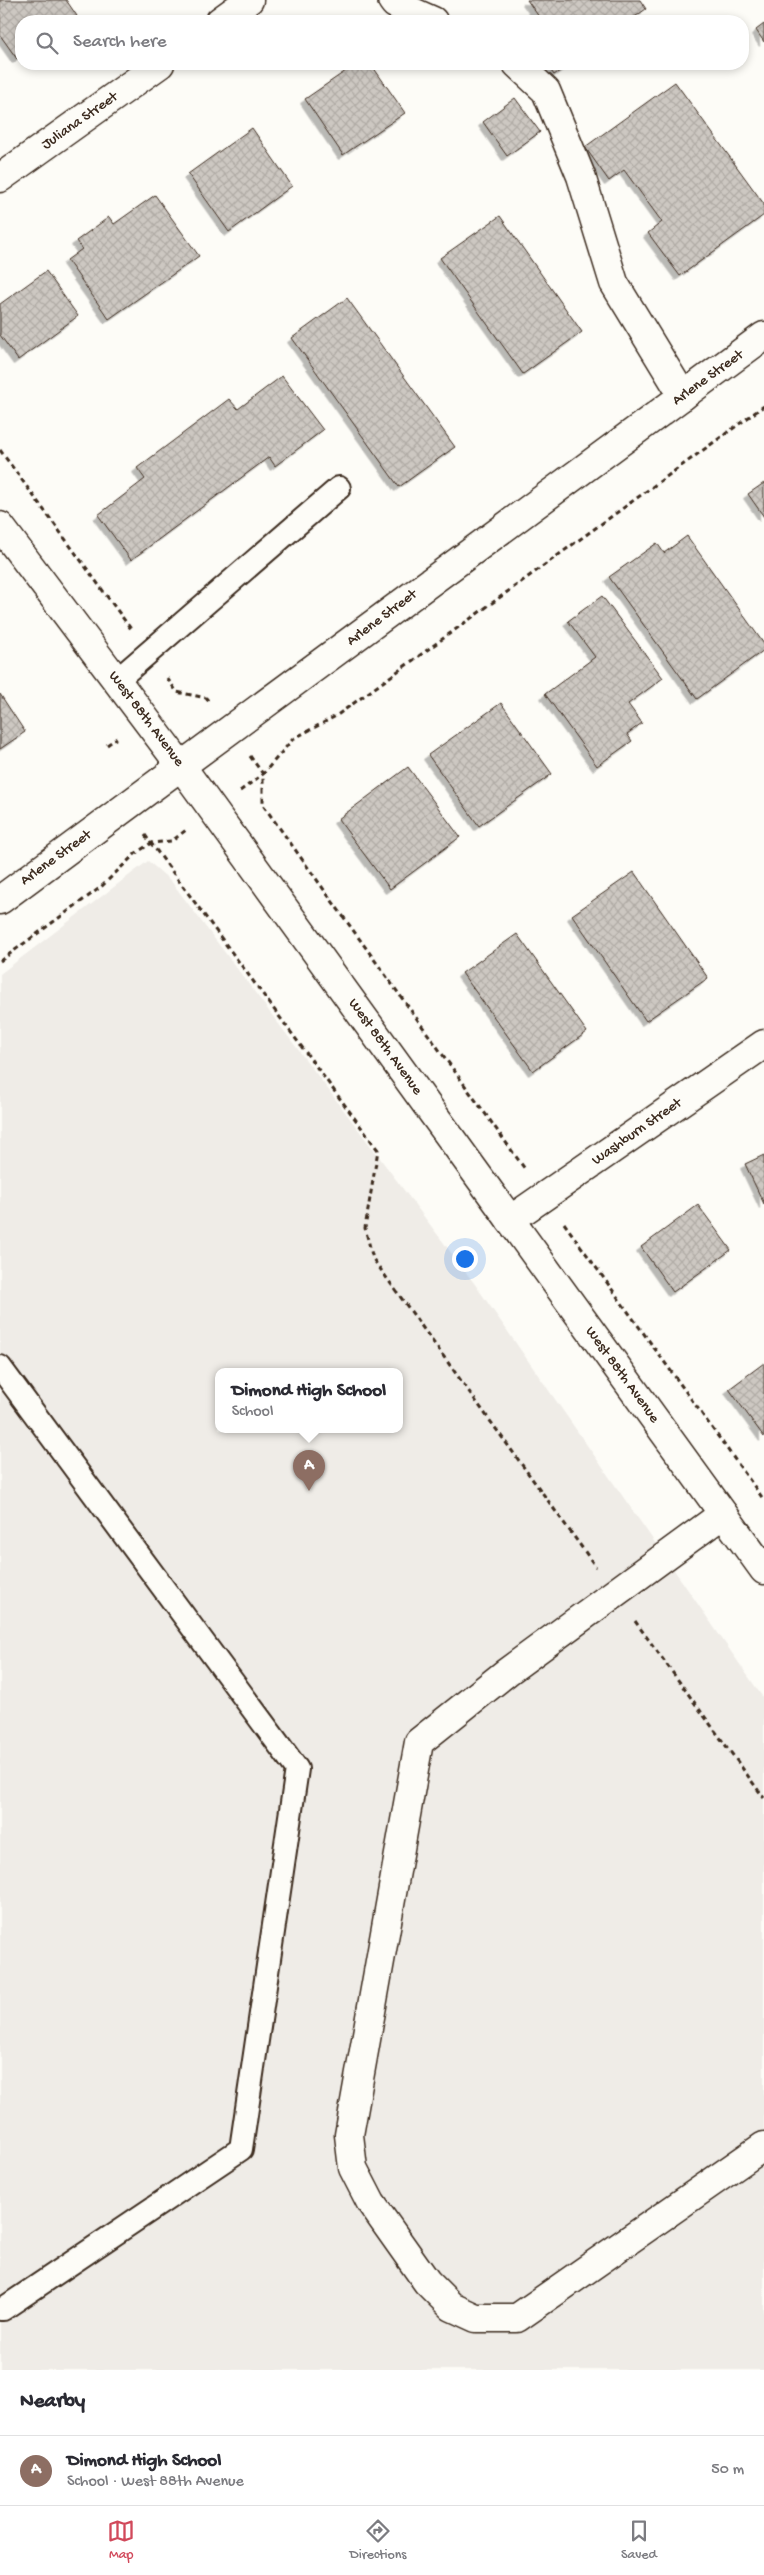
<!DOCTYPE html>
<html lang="en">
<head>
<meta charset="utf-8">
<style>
	:root { --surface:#fff; --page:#f7f7f7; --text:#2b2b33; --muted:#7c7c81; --line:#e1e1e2; --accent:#d1495b }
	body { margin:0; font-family:"Gochi Hand",sans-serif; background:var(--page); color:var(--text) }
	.you { position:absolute; left:464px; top:1258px; width:18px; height:18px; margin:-12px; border:4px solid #fff; border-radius:50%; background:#1a73e8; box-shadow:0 0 0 8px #1a73e833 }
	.badge { display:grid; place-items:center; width:32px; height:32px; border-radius:50%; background:var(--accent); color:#fff; font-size:16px; font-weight:700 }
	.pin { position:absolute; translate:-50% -41px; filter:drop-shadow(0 1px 2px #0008) }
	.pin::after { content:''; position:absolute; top:26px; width:18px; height:15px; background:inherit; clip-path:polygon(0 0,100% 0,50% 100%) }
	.popup { position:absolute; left:215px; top:1368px; width:188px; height:65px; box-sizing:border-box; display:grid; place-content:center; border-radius:10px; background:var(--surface); filter:drop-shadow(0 1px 4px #0005); font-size:16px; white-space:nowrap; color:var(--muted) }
	.popup b { font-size:19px; color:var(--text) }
	.popup::after { content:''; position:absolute; left:50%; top:100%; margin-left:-10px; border:10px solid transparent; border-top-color:var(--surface) }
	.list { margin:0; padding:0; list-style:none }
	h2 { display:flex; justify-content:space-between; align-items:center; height:65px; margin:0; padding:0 20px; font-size:21px }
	h2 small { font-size:16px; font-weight:400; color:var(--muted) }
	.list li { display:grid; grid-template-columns:32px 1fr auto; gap:15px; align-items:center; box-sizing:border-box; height:70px; padding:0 20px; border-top:1px solid var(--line) }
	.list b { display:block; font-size:19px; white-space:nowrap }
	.list p { margin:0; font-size:16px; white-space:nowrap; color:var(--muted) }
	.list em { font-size:16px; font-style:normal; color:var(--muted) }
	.icon { flex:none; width:28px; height:28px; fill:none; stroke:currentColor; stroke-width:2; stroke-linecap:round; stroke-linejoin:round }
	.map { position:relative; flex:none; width:764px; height:2370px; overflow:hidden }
	.search { position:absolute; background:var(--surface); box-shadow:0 2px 8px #0003; left:15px; right:15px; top:15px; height:55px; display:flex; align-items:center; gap:12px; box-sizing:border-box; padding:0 18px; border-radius:20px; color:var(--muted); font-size:19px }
	.sheet { height:135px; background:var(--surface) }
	nav { display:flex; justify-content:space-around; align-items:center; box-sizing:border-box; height:70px; border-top:1px solid var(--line); background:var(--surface); font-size:14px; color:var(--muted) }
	nav a { display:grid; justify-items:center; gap:2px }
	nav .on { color:var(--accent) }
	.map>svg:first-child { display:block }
</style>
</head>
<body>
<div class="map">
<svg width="764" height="2370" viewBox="0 0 764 2370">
	<defs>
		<pattern id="building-cross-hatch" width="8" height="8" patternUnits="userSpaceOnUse" patternTransform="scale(1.25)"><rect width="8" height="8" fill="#cdc8c2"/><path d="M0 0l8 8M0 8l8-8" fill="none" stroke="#b1aca6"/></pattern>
		<filter id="shadow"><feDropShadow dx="-4.5" dy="4.5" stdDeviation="0" flood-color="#0004"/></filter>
	</defs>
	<rect width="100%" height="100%" fill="#fdfcf7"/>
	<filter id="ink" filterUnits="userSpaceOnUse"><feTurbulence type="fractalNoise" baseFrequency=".02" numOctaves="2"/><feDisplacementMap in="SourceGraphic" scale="10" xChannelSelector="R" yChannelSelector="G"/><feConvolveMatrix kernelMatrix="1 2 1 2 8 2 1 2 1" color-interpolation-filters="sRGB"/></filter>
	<g filter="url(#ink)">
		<path fill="#efece7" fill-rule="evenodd" d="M148,861L171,881L474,1283L764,1699V2370H0V974ZM219,1372H399V1430H219Z"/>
		<g fill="url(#building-cross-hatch)" stroke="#3b2a1e" filter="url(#shadow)">
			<polygon points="0,0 66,0 77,16 70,21 21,21 21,56 17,59 0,35"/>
			<polygon points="527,0 640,0 646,9 629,21 542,21"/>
			<polygon points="764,24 764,42 756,30"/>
			<polygon points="356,64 371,64 405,113 343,155 305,99"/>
			<polygon points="546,64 570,64 554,75"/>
			<polygon points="675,82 764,204 764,215 680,276 648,233 662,222 624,170 609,181 585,147"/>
			<polygon points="515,98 540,132 507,156 483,122"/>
			<polygon points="252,128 292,186 229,232 188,174"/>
			<polygon points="155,195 199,256 109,319 67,260 82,249 76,241 109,217 114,224"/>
			<polygon points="500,216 582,332 523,374 440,258"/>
			<polygon points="46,271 78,316 18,360 0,335 0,304"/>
			<polygon points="347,298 455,447 399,487 292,338"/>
			<polygon points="282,376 323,430 275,466 269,457 131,560 98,515 145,479 137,468 229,399 238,409"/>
			<polygon points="764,483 764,517 748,494"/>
			<polygon points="687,536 764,644 764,650 697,699 609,577 657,543 664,553"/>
			<polygon points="602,596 663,678 628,704 642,723 627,734 632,741 597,766 545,694 595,657 568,621"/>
			<polygon points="0,694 25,732 0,749"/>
			<polygon points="501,703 552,774 479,826 428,755"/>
			<polygon points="408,767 460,837 390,889 338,819"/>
			<polygon points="634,872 708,978 646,1021 572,915"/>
			<polygon points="517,934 587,1032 533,1071 462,973"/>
			<polygon points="764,1155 764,1204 745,1164"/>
			<polygon points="698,1205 731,1250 673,1292 641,1247"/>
			<polygon points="764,1363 764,1437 729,1389"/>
		</g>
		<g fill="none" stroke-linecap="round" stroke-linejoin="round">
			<defs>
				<g id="lane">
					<polyline points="117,680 339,488"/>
					<polyline points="0,1367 297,1769 241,2149 3,2309 0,2309"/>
				</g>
				<g id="street">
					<polyline points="392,0 395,4 433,21"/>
					<polyline points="220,21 249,0"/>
					<polyline points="517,64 546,91 581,176 614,283 683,396"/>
					<polyline points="0,178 160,64"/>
					<polyline points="0,900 181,766"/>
					<polyline points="510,1220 764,1044"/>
					<polyline points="723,1514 507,1672 419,1742 349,2135 353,2168 371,2203 427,2282 452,2307 476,2318 517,2318 764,2146"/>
				</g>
				<g id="secondary">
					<polyline points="0,526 181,766 764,1570"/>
					<polyline points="181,766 764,336"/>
				</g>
			</defs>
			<use href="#lane" stroke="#3b2a1e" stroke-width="26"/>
			<use href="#street" stroke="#3b2a1e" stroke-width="31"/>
			<use href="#secondary" stroke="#3b2a1e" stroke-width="31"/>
			<g stroke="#3b2a1e" stroke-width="3" stroke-dasharray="5 4" stroke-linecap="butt">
				<polyline points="0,450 131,629"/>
				<polyline points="167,678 177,692 206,698 210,703"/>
				<polyline points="107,745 117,738"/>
				<polyline points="250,756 263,774 263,805 525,1169"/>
				<polyline points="240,791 263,774 293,739 336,716 764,406"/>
				<polyline points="145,835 378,1150 365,1228 373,1259 596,1567"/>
				<polyline points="0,961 101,887 136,853 151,843 172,841 186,830"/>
				<polyline points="564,1223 764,1500"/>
				<polyline points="635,1621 764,1798"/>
			</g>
			<use href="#lane" stroke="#fdfcf7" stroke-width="22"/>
			<use href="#street" stroke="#fdfcf7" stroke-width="28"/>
			<use href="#secondary" stroke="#fdfcf7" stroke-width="28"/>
		</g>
	</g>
	<g text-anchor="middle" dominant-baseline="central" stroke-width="4" stroke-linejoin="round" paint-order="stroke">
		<g font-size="15" fill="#3b2a1e" stroke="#fdfcf7">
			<text transform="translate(80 121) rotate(-35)">Juliana Street</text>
			<text transform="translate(708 378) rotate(-36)">Arlene Street</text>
			<text transform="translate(382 618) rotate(-37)">Arlene Street</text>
			<text transform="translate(146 719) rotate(53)">West 88th Avenue</text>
			<text transform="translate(56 858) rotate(-36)">Arlene Street</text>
			<text transform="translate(385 1047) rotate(54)">West 88th Avenue</text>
			<text transform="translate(637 1132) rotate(-35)">Washburn Street</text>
			<text transform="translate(622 1375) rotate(54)">West 88th Avenue</text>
		</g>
	</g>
</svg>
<div class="you"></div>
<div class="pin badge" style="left:309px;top:1491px;background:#8d6e63">A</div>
<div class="popup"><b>Dimond High School</b>School</div>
<div class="search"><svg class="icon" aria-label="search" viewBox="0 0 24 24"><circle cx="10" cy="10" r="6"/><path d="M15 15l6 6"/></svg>Search here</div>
</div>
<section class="sheet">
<h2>Nearby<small></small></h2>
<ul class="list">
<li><span class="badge" style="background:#8d6e63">A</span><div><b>Dimond High School</b><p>School · West 88th Avenue</p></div><em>50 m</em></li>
</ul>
</section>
<nav>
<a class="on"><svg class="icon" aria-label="map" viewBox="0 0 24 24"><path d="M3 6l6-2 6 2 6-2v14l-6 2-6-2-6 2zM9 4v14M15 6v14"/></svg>Map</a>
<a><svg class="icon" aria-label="directions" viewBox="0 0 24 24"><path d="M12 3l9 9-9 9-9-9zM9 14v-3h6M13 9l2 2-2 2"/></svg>Directions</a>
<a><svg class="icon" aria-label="saved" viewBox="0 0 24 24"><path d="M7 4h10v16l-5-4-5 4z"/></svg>Saved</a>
</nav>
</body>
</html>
